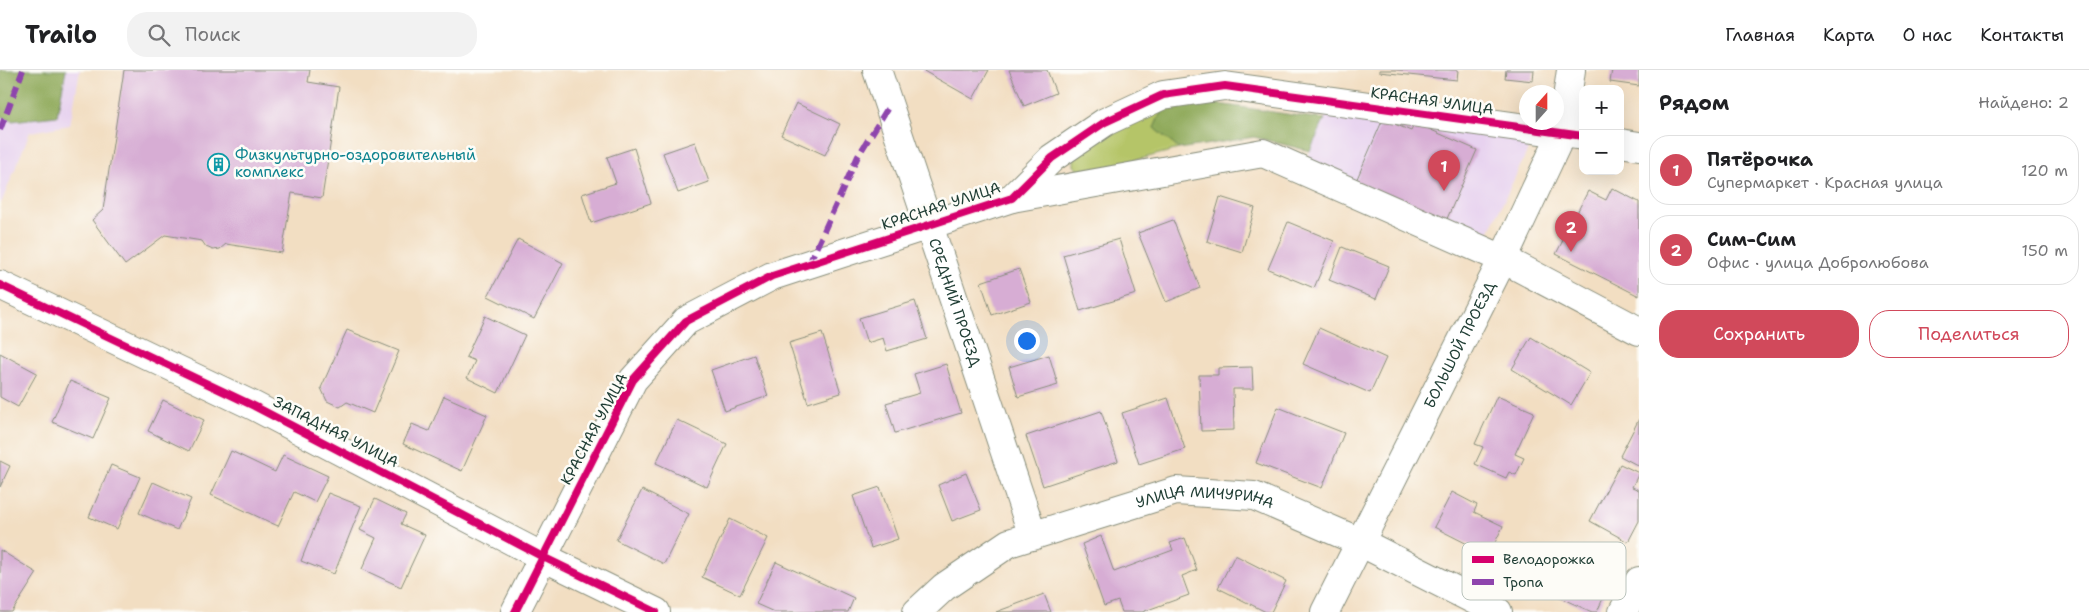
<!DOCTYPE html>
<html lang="ru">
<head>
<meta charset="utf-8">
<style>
	:root { --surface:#fff; --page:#f2f2f2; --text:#202124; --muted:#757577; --line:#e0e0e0; --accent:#d1495b }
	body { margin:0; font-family:"Shantell Sans",sans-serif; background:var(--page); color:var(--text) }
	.controls { position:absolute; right:15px; top:15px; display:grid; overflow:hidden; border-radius:10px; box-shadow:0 5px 20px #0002 }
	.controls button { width:45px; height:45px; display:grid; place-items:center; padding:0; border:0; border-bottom:1px solid var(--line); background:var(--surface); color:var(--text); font:25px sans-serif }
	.compass { position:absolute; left:1519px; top:15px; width:45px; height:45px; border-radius:50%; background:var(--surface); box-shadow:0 5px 20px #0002; rotate:21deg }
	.you { position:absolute; left:1026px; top:270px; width:18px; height:18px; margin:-12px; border:4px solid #fff; border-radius:50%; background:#1a73e8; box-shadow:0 0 0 8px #1a73e833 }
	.badge { display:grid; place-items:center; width:32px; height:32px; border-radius:50%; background:var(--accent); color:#fff; font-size:16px; font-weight:700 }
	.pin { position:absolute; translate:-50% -41px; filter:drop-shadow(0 1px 2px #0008) }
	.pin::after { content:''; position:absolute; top:26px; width:18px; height:15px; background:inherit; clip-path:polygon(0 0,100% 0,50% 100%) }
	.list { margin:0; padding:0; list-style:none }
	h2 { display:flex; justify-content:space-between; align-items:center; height:65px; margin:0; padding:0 20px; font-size:21px }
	h2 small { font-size:16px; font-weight:400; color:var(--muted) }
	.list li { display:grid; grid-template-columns:32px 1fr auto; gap:15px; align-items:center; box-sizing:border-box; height:70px; margin:0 10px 10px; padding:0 10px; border:1px solid var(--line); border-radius:20px }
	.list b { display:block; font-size:19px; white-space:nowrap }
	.list p { margin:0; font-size:16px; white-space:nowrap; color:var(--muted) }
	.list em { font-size:16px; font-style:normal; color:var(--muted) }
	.actions { display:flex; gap:10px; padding:15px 20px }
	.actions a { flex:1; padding:11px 0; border:1px solid var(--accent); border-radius:20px; text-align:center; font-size:18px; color:var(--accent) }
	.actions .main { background:var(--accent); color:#fff }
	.icon { flex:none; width:28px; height:28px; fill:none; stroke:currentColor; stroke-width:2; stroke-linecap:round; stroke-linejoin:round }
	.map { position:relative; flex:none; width:1639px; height:542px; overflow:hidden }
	header { display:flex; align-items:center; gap:30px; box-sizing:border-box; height:70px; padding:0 25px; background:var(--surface); border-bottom:1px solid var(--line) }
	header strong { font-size:24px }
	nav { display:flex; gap:28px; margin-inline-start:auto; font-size:18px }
	.search { width:350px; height:45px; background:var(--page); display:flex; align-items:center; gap:12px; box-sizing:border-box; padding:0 18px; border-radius:20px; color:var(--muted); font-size:19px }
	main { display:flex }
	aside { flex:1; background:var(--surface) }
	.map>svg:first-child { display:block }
</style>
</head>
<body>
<header>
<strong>Trailo</strong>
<div class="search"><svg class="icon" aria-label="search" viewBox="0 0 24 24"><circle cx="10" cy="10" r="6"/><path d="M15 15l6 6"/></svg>Поиск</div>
<nav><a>Главная</a><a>Карта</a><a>О нас</a><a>Контакты</a></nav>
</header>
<main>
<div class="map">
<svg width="1639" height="542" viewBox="0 0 1639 542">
	<rect width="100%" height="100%" fill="#fdfcf7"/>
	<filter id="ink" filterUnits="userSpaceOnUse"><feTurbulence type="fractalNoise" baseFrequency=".02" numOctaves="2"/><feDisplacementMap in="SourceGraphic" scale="10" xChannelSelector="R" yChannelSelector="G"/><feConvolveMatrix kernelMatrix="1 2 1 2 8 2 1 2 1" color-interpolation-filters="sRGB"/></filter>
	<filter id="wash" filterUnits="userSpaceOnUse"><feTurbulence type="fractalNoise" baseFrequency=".0096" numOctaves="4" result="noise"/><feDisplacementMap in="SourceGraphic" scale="20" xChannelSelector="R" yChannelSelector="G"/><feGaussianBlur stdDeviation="1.12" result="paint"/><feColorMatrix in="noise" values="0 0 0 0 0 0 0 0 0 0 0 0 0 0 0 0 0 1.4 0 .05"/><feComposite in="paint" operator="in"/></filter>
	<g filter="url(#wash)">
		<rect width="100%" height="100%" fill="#f2dec2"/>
		<g fill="#e7d2ef">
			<polygon points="0,0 80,0 70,55 30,62 0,136"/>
			<polygon points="1330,36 1532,71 1484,173 1304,94"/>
		</g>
		<polygon fill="#b5c568" stroke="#6a814e" points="1162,40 1154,58 1179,79 1082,104 1074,96 1074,86 1113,60"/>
		<g fill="#90aa5c" stroke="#587448">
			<polygon points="0,0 66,0 57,46 12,51 0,46"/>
			<path d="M1190,31C1235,35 1279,44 1325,49L1310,81L1254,67L1179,79L1154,58L1162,40Z"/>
		</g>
		<g id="blocks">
			<g fill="#d7add4">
				<polygon points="124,0 310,0 308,12 339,17 322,128 292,123 282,183 226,174 220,179 213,180 206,177 202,171 165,165 125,195 92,150 103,140"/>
				<polygon points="922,0 989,0 973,29"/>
				<polygon points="1009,0 1047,0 1056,23 1024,36"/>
				<polygon points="1379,0 1458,0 1457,10 1379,2"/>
				<polygon points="1506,0 1534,0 1533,11 1505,8"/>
				<polygon points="1612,0 1639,0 1639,16 1610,12"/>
				<polygon points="796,33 840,54 825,85 781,65"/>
				<polygon points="1383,49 1411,61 1415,53 1477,80 1446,151 1356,111"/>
				<polygon points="695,72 709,112 678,123 663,83"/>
				<polygon points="634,78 651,133 591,153 582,124 616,113 607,87"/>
				<polygon points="1612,118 1639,132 1639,226 1556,184 1588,121 1606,130"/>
				<polygon points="1220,127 1255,138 1242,182 1207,171"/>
				<polygon points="1173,150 1200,218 1166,232 1138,163"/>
				<polygon points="1288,152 1334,171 1314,218 1268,199"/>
				<polygon points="518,169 563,193 534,249 488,226"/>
				<polygon points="1119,169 1136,224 1080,241 1063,185"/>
				<polygon points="1342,177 1389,196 1376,229 1329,210"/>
				<polygon points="1019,199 1031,232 992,245 981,212"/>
				<polygon points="915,231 927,269 887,281 883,268 867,273 859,248"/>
				<polygon points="485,246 525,265 498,323 467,308 475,291 466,287"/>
				<polygon points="1319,258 1386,288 1370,323 1303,294"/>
				<polygon points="347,260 399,281 373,343 347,332 340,337 327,331 321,318"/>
				<polygon points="822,263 841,323 808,333 789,273"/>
				<polygon points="1531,267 1590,303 1571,335 1512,299"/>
				<polygon points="0,283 37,303 18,337 0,327"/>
				<polygon points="754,285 768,326 725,341 711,300"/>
				<polygon points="1049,285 1058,315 1018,327 1009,297"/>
				<polygon points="946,294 961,343 895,363 886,333 920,323 914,304"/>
				<polygon points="1252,297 1253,319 1233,319 1234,360 1201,361 1199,305 1218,305 1218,298"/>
				<polygon points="70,311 111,328 93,369 52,352"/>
				<polygon points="444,326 487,345 462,401 403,374 412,354 429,361"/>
				<polygon points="1497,326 1534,342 1515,384 1524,388 1516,405 1509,402 1506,408 1475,394 1483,377 1475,374"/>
				<polygon points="1168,328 1185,379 1139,394 1122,343"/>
				<polygon points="163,330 204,350 189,381 148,361"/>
				<polygon points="1278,337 1344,363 1322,418 1256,393"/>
				<polygon points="1101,341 1118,391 1043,416 1026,366"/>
				<polygon points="1639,349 1639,396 1620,386"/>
				<polygon points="677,350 727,374 707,417 656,393"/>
				<polygon points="231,381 275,402 283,385 328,406 315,432 294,422 278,456 211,425"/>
				<polygon points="0,391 10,396 0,417"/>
				<polygon points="1620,394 1639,403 1632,417 1639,420 1639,451 1628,472 1590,451"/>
				<polygon points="111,395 140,407 117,459 89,447"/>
				<polygon points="966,403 981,440 952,451 938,415"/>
				<polygon points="153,412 191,429 177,460 139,443"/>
				<polygon points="880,417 898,469 871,478 853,426"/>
				<polygon points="642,420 689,444 664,494 616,470"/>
				<polygon points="1452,422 1477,435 1474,442 1503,456 1489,485 1434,457"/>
				<polygon points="328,423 361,436 334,504 301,491"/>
				<polygon points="375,429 406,444 401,454 425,465 401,517 362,499 376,468 360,460"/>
				<polygon points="730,449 768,468 740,525 702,507"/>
				<polygon points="1101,466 1114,502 1173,480 1170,473 1185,468 1197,500 1182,506 1189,525 1142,542 1122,542 1118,531 1104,536 1082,474"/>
				<polygon points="0,480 37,503 12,542 0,542"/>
				<polygon points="1235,485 1286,511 1271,542 1266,542 1218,518"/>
				<polygon points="1550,488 1567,496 1570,489 1612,508 1597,542 1592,542 1536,517"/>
				<polygon points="776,492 854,528 848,542 774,542 756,534"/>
				<polygon points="1044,524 1051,542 996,542"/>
			</g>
		</g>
	</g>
	<g filter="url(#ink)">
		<use href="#blocks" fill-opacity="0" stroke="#888e7b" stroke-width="1"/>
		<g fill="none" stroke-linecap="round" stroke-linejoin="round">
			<defs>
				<g id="minor">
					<path id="s1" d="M877,0L1033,466"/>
					<polyline points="1620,73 1639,76"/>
					<polyline points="1012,128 1263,83 1503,189 1639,261"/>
					<polyline points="0,215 254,336 543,487 656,542"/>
					<polyline points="515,542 633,310 686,251 772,206 1012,128 1052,88 1105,52 1163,25 1225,16 1583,66"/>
					<path id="s2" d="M917,542L944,517L1009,473L1176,421L1254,426L1360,472L1498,542"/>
					<path id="s3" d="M1325,542L1503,189L1562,63L1571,0"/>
					<polyline points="1623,542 1639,511"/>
				</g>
			</defs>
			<use href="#minor" stroke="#888e7b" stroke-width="30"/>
			<use href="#minor" stroke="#fff" stroke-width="28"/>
			<g stroke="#8e44ad" stroke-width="6" stroke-dasharray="12 6" stroke-linecap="butt">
				<polyline points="0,60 23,0"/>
				<polyline points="809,194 858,86 889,36"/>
			</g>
			<defs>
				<g id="cycleway">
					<polyline points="0,215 254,336 543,487 656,542"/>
					<polyline points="515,542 633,310 686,251 772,206 1012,128 1052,88 1105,52 1163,25 1225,16 1583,66"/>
				</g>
			</defs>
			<use href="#cycleway" stroke="#fdfcf7" stroke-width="11"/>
			<use href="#cycleway" stroke="#d6006c" stroke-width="8"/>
		</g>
	</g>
	<defs>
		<symbol id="building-ring" viewBox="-11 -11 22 22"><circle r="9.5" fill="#fdfcf7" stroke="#0f9aa8" stroke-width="1.5"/><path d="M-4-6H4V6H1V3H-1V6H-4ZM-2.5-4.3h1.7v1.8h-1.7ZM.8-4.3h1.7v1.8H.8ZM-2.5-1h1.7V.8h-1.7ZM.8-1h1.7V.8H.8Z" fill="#0f9aa8"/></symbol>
	</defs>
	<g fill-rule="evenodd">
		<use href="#building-ring" x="206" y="82" width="25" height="25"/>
	</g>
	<g text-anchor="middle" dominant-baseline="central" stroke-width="5" stroke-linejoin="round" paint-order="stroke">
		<g font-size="15" fill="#1f3d34" stroke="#fdfcf7">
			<text transform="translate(1432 31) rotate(8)">КРАСНАЯ УЛИЦА</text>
			<text transform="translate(941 136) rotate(-18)">КРАСНАЯ УЛИЦА</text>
			<text stroke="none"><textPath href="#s1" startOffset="245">СРЕДНИЙ ПРОЕЗД</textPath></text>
			<text stroke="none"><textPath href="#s3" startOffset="299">БОЛЬШОЙ ПРОЕЗД</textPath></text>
			<text transform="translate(594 359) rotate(-62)">КРАСНАЯ УЛИЦА</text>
			<text transform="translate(336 362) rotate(27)">ЗАПАДНАЯ УЛИЦА</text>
			<text stroke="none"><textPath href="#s2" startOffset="319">УЛИЦА МИЧУРИНА</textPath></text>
		</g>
		<g font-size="15" fill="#0d838f" stroke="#fdfcf7" text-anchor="start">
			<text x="235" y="85">Физкультурно-оздоровительный<tspan x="235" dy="17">комплекс</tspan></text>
		</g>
	</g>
	<rect x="1462" y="472" width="164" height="58" rx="8" fill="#fdfcf7" stroke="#bac3bc" stroke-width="1"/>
	<rect x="1472" y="486" width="22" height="7" fill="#d6006c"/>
	<rect x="1472" y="509" width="22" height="6" fill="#8e44ad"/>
	<g font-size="14" fill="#1f3d34">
		<text x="1503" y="494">Велодорожка</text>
		<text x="1503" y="517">Тропа</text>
	</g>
</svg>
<div class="controls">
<button>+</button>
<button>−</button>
</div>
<svg class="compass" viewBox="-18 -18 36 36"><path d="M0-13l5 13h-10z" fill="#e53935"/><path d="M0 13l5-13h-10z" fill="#757577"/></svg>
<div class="you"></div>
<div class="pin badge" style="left:1444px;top:121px">1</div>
<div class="pin badge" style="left:1571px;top:182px">2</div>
</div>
<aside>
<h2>Рядом<small>Найдено: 2</small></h2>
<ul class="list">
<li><span class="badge">1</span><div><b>Пятёрочка</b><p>Супермаркет · Красная улица</p></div><em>120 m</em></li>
<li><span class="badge">2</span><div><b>Сим-Сим</b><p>Офис · улица Добролюбова</p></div><em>150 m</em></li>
</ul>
<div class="actions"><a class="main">Сохранить</a><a>Поделиться</a></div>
</aside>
</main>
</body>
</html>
